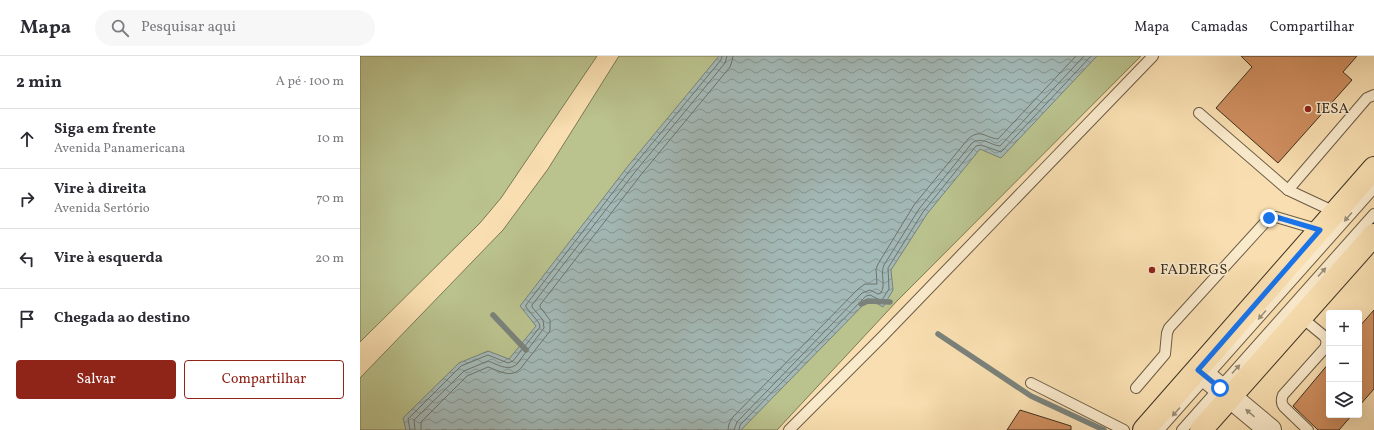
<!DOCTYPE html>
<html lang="pt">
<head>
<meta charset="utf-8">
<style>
	:root { --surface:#fff; --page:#f7f7f7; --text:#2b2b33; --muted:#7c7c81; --line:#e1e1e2; --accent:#8f2418 }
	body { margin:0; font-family:Vollkorn,serif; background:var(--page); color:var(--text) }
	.controls { position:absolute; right:12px; bottom:12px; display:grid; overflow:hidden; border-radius:4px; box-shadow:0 4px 16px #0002 }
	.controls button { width:36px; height:36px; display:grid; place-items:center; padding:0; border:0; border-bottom:1px solid var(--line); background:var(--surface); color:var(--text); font:20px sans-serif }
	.stop { position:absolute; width:12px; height:12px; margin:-9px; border:3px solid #1a73e8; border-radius:50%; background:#fff }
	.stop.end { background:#1a73e8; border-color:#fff; box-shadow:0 1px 4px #0008 }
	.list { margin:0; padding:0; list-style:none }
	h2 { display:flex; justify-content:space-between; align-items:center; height:52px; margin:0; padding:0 16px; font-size:17px }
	h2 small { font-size:13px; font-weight:400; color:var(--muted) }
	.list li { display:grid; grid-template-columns:26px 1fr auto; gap:12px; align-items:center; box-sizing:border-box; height:60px; padding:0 16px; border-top:1px solid var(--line) }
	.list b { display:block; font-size:15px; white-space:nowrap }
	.list p { margin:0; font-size:13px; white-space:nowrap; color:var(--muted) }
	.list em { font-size:13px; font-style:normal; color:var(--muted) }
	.actions { display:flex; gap:8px; padding:12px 16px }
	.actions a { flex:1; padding:9px 0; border:1px solid var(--accent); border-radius:4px; text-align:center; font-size:14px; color:var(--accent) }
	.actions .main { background:var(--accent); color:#fff }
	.icon { flex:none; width:22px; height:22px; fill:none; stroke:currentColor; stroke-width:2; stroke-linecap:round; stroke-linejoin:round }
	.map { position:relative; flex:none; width:1014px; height:374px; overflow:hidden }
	header { display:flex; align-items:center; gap:24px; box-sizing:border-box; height:56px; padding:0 20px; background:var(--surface); border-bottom:1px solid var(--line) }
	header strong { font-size:19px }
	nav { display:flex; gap:22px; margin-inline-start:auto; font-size:14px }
	.search { width:280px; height:36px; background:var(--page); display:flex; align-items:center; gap:10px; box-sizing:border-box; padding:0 14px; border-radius:22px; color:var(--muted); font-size:15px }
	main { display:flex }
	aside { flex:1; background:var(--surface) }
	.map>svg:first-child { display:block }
</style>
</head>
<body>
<header>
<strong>Mapa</strong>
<div class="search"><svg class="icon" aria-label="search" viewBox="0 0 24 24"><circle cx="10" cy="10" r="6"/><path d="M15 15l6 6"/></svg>Pesquisar aqui</div>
<nav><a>Mapa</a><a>Camadas</a><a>Compartilhar</a></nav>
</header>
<main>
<aside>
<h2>2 min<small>A pé · 100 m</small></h2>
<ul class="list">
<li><svg class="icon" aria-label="ahead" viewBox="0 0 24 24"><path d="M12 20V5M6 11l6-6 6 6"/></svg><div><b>Siga em frente</b><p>Avenida Panamericana</p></div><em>10 m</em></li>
<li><svg class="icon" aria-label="right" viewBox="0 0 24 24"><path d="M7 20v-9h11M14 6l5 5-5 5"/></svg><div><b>Vire à direita</b><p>Avenida Sertório</p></div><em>70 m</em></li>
<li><svg class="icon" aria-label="left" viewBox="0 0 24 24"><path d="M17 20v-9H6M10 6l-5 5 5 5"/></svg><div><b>Vire à esquerda</b></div><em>20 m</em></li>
<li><svg class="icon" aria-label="arrive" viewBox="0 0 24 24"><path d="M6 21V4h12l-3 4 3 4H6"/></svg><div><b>Chegada ao destino</b></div></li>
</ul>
<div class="actions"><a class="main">Salvar</a><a>Compartilhar</a></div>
</aside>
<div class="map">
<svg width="1014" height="374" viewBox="0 0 1014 374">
	<defs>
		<pattern id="water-waves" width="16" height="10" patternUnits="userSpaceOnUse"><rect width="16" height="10" fill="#a3b9b7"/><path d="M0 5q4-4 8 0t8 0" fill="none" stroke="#869794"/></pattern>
	</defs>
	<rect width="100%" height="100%" fill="#f8deb0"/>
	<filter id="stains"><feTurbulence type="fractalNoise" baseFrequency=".005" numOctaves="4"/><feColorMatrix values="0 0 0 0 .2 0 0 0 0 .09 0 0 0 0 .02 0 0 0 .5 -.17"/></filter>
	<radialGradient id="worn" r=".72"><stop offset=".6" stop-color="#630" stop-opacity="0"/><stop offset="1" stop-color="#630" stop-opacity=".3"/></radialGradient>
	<g fill="#bac28d" stroke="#7b7957">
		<polygon points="0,0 237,0 141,142 120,167 0,286"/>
		<polygon points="259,0 781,0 537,245 417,374 0,374 0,322 143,174 188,113"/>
	</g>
	<polygon fill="url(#water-waves)" stroke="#7a827b" points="359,0 737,0 641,102 620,93 567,158 531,214 533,234 523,251 509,243 381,374 46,374 43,362 99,307 128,295 149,303 176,270 160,250 268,110"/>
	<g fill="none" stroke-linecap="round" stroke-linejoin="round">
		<g stroke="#70746c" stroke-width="1">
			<polyline points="50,374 48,363 101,310 128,299 148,307 153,305 180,271 179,267 166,251 166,249 271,113 361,4 362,0"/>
			<path d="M55,374L54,364L104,315L128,305C137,308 148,316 157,308L184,272L183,264L172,251V249L275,116L365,7L367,0"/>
			<path d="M61,374V366L107,320L128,311C140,315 151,323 161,312L190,275V264L180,251V249L280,120L370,11L372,5L373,0"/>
			<path d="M368,374L369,368L372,362L498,233L505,228H517L516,213L518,208L554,149L608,83C620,72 626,82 638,83L716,0"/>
			<path d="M374,374L377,366L502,237L510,234L518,238L521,237C526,228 520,218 524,209L559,153L612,87C622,80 630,89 640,90L724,0"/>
			<polyline points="379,374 380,369 506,240 510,239 520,244 522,244 529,233 528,212 563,156 616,90 621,89 641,96 731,0"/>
		</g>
		<g stroke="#7a827b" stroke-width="5.5">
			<polyline points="501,248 508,245 530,246"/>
			<polyline points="133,259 166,294"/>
			<polyline points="578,278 671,340 744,374"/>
		</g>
	</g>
	<g fill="#cf8e5f" stroke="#3c3021">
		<polygon points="881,0 997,0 983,16 992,24 918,107 856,52 892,11"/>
		<polygon points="1014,254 1014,333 999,350 999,271"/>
		<polygon points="969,307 969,359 992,359 979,374 958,374 933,350"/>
		<polygon points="660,354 711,370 711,374 647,374"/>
	</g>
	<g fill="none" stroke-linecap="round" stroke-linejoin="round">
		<defs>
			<g id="service">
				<polyline points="839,57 928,134 975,156"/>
				<polyline points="928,134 1007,42 1014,39"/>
				<path d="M941,261L964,280C967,284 967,287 965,292L923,339C921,344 921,347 924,351L948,374"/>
				<polyline points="671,327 764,374"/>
				<polyline points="776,332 805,298 807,277 809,272 909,162 916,161 960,174"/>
				<polyline points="429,374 522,281 793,0"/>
				<polyline points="799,374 1014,132"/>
				<polyline points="822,374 1014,158"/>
			</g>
			<polyline id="tertiary" points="838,314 910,374"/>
			<g id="primary">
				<polyline points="784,374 1014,112"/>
				<polyline points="841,374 1014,179"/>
			</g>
		</defs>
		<use href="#service" stroke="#6b5c45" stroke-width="12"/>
		<use href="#tertiary" stroke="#6b5c45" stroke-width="24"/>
		<use href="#primary" stroke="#3c3021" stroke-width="24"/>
		<use href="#service" stroke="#faeacc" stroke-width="10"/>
		<use href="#tertiary" stroke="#faeacc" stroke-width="22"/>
		<use href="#primary" stroke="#f8deb0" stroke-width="22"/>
	</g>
	<defs><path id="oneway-solid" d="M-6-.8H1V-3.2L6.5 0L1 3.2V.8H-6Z"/></defs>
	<g fill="#9b8d76">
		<use href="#oneway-solid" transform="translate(988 161) rotate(131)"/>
		<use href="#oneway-solid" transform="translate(962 216) rotate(-48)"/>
		<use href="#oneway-solid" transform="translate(902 259) rotate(131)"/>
		<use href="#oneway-solid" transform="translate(876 313) rotate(-48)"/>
		<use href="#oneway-solid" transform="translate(816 356) rotate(132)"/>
		<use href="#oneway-solid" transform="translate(890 357) rotate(-140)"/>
	</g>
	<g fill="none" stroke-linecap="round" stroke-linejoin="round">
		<polyline stroke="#1a73e8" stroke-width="5" points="860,332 838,314 960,174 916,161 909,162"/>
	</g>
	<g fill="#8f2418" stroke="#faeacc" stroke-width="1.5">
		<circle cx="948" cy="53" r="4"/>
		<circle cx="792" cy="214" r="4"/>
	</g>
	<g text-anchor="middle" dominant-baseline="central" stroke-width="3" stroke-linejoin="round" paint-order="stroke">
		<g font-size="15" fill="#3c3021" stroke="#faeacc" text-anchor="start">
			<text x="956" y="53">IESA</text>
			<text x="800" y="214">FADERGS</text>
		</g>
	</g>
	<rect width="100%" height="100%" filter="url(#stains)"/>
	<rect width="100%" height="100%" fill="url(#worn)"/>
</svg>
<div class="controls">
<button>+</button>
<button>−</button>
<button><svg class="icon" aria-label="layers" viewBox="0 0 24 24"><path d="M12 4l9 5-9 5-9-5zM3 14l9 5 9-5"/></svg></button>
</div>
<div class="stop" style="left:860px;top:332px"></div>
<div class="stop end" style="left:909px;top:162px"></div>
</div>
</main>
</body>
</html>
